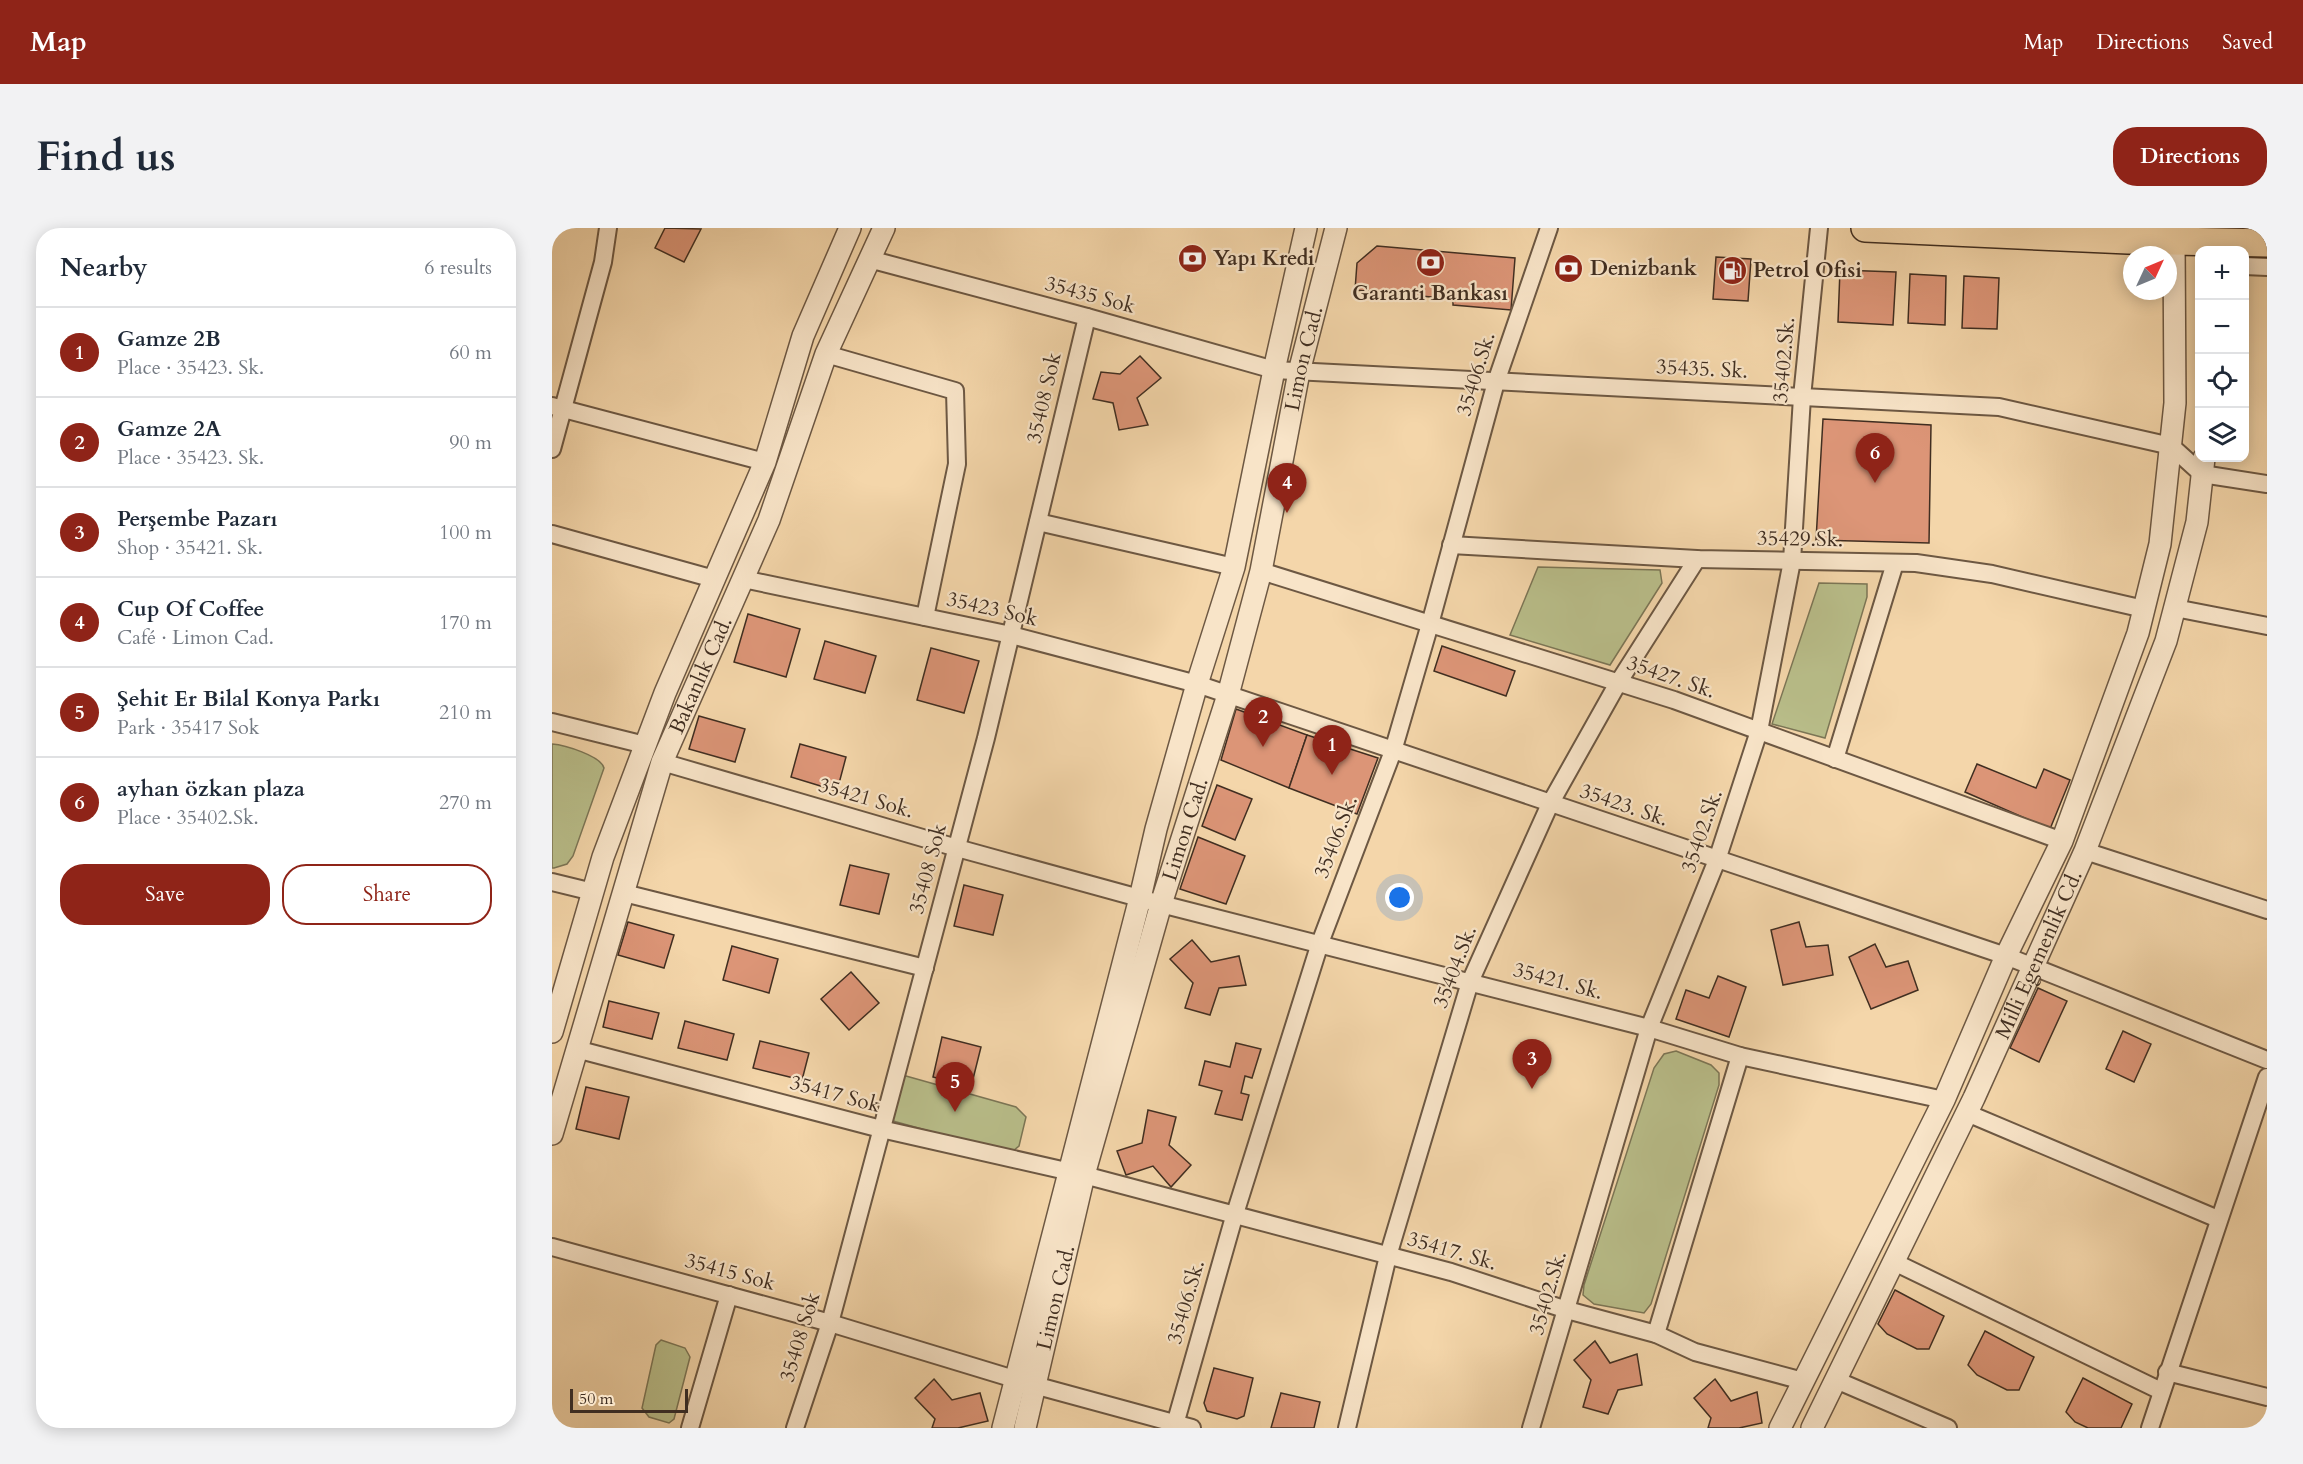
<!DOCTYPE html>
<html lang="en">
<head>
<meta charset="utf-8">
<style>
	:root { --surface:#fff; --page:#f2f2f3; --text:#1f2937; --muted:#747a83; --line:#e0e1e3; --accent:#8f2418 }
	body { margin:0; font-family:Cardo,serif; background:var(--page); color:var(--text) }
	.controls { position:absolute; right:18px; top:18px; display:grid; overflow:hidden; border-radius:12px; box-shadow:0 3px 15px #0003 }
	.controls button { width:54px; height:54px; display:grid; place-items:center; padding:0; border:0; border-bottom:2px solid var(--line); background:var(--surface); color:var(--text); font:30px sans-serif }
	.compass { position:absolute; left:1571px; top:18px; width:54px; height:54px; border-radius:50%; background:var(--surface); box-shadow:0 3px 15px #0003; rotate:46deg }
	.scale { position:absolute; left:18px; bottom:15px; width:118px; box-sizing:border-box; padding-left:6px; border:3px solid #402e21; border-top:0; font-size:16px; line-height:21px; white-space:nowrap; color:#402e21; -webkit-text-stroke:4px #f8e4c8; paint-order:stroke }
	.you { position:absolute; left:848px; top:670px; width:21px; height:21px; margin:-15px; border:4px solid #fff; border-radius:50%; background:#1a73e8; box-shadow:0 0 0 9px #1a73e833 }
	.badge { display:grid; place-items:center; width:39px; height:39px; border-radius:50%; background:var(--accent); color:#fff; font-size:20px; font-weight:700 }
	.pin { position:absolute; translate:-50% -50px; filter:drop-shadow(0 2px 3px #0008) }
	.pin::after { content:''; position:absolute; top:32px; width:21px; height:18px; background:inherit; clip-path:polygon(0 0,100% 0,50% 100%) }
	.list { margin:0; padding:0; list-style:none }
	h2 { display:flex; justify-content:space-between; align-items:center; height:78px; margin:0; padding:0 24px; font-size:26px }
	h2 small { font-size:20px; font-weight:400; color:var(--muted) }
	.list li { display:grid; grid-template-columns:39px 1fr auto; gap:18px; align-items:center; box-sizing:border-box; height:90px; padding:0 24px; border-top:2px solid var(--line) }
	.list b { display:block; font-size:22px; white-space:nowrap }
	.list p { margin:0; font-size:20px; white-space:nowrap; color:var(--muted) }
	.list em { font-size:20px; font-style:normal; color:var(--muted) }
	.actions { display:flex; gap:12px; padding:18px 24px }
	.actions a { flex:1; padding:14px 0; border:2px solid var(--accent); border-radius:24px; text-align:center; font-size:21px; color:var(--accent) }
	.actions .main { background:var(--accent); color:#fff }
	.icon { flex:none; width:33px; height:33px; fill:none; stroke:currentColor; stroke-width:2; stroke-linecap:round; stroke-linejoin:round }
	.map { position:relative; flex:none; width:1715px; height:1200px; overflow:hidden; border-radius:24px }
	header { display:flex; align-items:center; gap:36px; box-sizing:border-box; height:84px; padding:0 30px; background:var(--accent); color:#fff }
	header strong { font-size:28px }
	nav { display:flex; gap:33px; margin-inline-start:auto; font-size:21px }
	.intro { display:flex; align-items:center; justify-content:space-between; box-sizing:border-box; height:144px; padding:0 36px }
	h1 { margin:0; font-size:42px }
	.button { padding:15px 27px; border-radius:24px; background:var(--accent); color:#fff; font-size:21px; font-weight:700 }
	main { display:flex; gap:36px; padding:0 36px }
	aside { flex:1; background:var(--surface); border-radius:24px; box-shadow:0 3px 15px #0003 }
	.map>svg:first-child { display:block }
</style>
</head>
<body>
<header>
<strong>Map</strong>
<nav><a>Map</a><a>Directions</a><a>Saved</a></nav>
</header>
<div class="intro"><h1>Find us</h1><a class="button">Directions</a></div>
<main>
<aside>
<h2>Nearby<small>6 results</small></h2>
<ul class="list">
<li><span class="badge">1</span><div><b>Gamze 2B</b><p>Place · 35423. Sk.</p></div><em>60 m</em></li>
<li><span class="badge">2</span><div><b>Gamze 2A</b><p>Place · 35423. Sk.</p></div><em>90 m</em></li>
<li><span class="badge">3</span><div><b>Perşembe Pazarı</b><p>Shop · 35421. Sk.</p></div><em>100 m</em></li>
<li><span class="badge">4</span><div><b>Cup Of Coffee</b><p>Café · Limon Cad.</p></div><em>170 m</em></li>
<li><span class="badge">5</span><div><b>Şehit Er Bilal Konya Parkı</b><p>Park · 35417 Sok</p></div><em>210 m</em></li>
<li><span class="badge">6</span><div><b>ayhan özkan plaza</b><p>Place · 35402.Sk.</p></div><em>270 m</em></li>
</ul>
<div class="actions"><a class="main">Save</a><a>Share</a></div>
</aside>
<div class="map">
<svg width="1715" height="1200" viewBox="0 0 1715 1200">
	<rect width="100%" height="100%" fill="#f4d6aa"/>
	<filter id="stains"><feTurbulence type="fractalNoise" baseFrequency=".00333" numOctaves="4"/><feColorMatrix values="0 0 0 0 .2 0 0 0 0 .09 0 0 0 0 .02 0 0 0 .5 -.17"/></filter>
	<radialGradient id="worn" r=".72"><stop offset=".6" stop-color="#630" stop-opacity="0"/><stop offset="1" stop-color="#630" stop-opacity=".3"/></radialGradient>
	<g fill="#b9be8a" stroke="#7c7656" stroke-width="1.5">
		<polygon points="986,339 1108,342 1110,355 1058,437 958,407"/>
		<polygon points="1267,355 1315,356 1315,369 1273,510 1220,496"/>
		<path d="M0,516C13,517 49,528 52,540L21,628L15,636L2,640H0Z"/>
		<polygon points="1124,823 1159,837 1167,845 1167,857 1099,1076 1092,1085 1042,1076 1031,1067 1032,1057 1102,840 1112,826"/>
		<polygon points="354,848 464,879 474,889 467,918 460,924 446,922 341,893 336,886 347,850"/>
		<polygon points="109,1112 133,1120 138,1129 122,1191 117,1195 97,1189 90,1180 104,1117"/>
	</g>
	<g fill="#dc9577" stroke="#402e21" stroke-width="1.5">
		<polygon points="113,0 149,1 132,34 103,20"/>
		<polygon points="825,18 963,30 959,82 901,77 901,71 803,62 805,35"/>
		<polygon points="1164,29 1199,31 1196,73 1161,71"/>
		<polygon points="1288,42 1344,44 1341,97 1286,94"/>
		<polygon points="1358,46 1394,48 1393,97 1356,95"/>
		<polygon points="1412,48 1447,50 1445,101 1410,100"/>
		<polygon points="588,128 609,150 585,170 596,197 567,202 561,175 541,171 549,144 568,146"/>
		<polygon points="1271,191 1379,197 1377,315 1264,312"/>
		<polygon points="196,386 248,401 234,449 182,434"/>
		<polygon points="273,413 324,428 313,465 262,451"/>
		<polygon points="890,418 963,443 954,468 882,443"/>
		<polygon points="379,420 427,433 412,485 365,472"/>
		<polygon points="684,481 755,507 737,560 669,532"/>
		<polygon points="147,488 193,501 183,534 137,521"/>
		<polygon points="755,507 826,530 805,586 737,560"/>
		<polygon points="248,516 294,529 285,563 239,549"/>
		<polygon points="1425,536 1484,560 1492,541 1518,552 1498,601 1413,564"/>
		<polygon points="665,557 700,571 683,612 650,598"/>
		<polygon points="646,609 693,628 674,676 628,661"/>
		<polygon points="298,637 337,646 327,686 288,677"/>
		<polygon points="412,657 451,667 441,707 402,698"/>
		<polygon points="76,694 122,707 112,740 66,727"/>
		<polygon points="1247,694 1254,719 1276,717 1281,747 1231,757 1219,702"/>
		<polygon points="640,712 659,734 687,728 694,757 667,760 658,787 633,780 641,755 618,731"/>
		<polygon points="1323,716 1334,739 1356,733 1366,762 1319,781 1297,729"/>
		<polygon points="180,718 226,731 217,765 171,752"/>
		<polygon points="299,744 327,775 297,802 269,771"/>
		<polygon points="1166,748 1194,759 1177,809 1124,791 1134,762 1157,770"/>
		<polygon points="1486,760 1515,773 1487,834 1458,820"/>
		<polygon points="57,773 107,785 100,811 51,799"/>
		<polygon points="133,793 182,806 175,832 126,820"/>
		<polygon points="1571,803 1599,816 1582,854 1554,841"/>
		<polygon points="390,809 429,819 419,859 381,849"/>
		<polygon points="208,813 257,825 250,852 201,840"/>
		<polygon points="684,815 709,821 700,850 693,848 689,865 697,867 690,892 663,886 670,863 647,857 653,833 678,839"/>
		<polygon points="34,859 77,869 67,911 24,901"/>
		<polygon points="596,882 624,889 617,917 639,937 619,959 601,938 574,947 565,923 590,915"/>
		<polygon points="1343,1062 1392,1088 1377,1121 1365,1121 1335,1106 1326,1096"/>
		<polygon points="1433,1103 1482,1129 1467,1162 1455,1162 1425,1147 1416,1137"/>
		<polygon points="1043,1113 1058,1135 1085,1126 1090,1157 1066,1162 1056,1186 1031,1179 1039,1152 1022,1132"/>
		<polygon points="662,1140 701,1150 692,1188 685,1191 655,1183 652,1175"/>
		<polygon points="1531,1150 1580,1176 1569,1200 1536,1200 1523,1194 1514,1184"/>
		<polygon points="382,1151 400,1172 428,1165 436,1193 406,1200 380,1200 383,1191 363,1170"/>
		<polygon points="1163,1151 1179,1173 1205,1164 1210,1195 1187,1200 1156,1200 1159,1190 1142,1170"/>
		<polygon points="729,1165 768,1174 762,1200 719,1200"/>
	</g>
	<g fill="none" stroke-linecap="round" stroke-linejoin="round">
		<defs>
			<g id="minor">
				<polyline points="317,31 535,89 722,142 1447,179 1619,218 1650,246 1715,256"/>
				<polyline points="1692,38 1715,39"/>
				<polyline points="274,126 403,163 405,236 373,389"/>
				<polyline points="0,178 213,234"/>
				<polyline points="0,221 51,34 56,0"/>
				<polyline points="486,294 682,339"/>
				<polyline points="0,306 162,351"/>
				<polyline points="899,317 1145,331 1364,335 1440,346 1592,381"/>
				<polyline points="709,343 1122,472 1510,613"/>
				<polyline points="191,351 459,407 645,456 1454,728 1715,832"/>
				<polyline points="1623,380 1715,398"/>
				<polyline points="0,494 93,517"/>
				<polyline points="1283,531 1343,335"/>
				<polyline points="110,534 405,620 609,676 1097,800 1188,828 1392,872"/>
				<polyline points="1533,623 1715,682"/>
				<polyline points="0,654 41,664"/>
				<polyline points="72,665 373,740"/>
				<polyline points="24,821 329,901 532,947 899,1044 1015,1082 1104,1106 1143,1124 1251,1153"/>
				<polyline points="1415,885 1666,991"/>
				<polyline points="0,1019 278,1095 482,1157 640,1200"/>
				<polyline points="1342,1034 1609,1163"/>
				<polyline points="1104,1106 1188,828"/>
				<polyline points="1615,1144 1715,1169"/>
				<polyline points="1284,1152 1396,1200"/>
				<polyline points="138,1200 177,1067"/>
				<polyline points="243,1200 278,1095 434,510 535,89"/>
				<polyline points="622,1200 682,989 768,715 841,523 878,396 944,154 997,0"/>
				<polyline points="795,1200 836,1028 918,754 998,576 1066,455 1145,331"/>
				<polyline points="979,1200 1097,800 1165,632 1207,503 1240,333 1250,169 1267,0"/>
				<polyline points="1598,1200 1715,849"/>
			</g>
			<g id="tertiary">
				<polyline points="0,804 51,629 113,465 213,234 251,108 298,0"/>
				<path id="s1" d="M0,906L110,534L217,292L274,126L332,0"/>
				<polyline points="451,1200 588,670 604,601 645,456 682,339 722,142 754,0"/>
				<path id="s2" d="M473,1200L532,947L609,676L676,467L709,343L747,144L784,0"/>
				<polyline points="1228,1200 1392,872 1454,728 1510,613 1586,405 1608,316 1623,175 1622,13"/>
				<path id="s3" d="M1260,1200L1422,870L1533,623L1614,413L1645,294L1652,230"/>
			</g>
			<polyline id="trunk" points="1313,0 1576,12 1715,15"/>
		</defs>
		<use href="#minor" stroke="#6d5843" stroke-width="20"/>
		<use href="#tertiary" stroke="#6d5843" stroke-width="24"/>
		<use href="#trunk" stroke="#402e21" stroke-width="30"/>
		<use href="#minor" stroke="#f8e4c8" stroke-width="16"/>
		<use href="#tertiary" stroke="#f8e4c8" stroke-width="21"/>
		<use href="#trunk" stroke="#f4d6aa" stroke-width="27"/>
	</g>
	<defs>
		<symbol id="bank-disc" viewBox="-11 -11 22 22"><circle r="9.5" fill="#8f2418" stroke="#f8e4c8"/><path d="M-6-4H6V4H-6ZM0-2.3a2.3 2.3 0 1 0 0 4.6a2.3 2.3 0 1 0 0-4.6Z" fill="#fff"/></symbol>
		<symbol id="fuel-disc" viewBox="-11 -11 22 22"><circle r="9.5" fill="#8f2418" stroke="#f8e4c8"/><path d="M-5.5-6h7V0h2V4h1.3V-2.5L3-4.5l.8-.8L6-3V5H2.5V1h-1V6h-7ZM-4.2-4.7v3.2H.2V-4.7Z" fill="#fff"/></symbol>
	</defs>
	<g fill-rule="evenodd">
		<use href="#bank-disc" x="624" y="14" width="33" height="33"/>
		<use href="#bank-disc" x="862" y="18" width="33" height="33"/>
		<use href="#bank-disc" x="1000" y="24" width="33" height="33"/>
		<use href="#fuel-disc" x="1164" y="26" width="33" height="33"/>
	</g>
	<g text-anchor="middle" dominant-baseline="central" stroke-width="4.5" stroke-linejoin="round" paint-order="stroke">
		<g font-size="21" font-weight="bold" fill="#402e21" stroke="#f8e4c8" text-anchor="start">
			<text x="661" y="30">Yapı Kredi</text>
			<text x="1038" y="40">Denizbank</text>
			<text x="1201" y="42">Petrol Ofisi</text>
			<text x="878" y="65" text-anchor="middle">Garanti Bankası</text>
		</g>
		<g font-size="21" fill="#402e21" stroke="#f8e4c8">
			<text transform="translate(538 67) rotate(15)">35435 Sok</text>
			<text stroke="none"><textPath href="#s2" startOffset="1106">Limon Cad.</textPath></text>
			<text transform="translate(1232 132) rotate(-85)">35402.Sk.</text>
			<text transform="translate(1150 141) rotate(3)">35435. Sk.</text>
			<text transform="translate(924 146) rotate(-73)">35406.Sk.</text>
			<text transform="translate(492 170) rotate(-77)">35408 Sok</text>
			<text transform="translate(1248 311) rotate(1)">35429.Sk.</text>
			<text transform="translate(440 381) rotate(13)">35423 Sok</text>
			<text stroke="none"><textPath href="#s1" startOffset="483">Bakanlık Cad.</textPath></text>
			<text transform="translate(1119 449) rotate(19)">35427. Sk.</text>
			<text transform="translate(314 570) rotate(16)">35421 Sok.</text>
			<text transform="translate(1072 577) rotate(19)">35423. Sk.</text>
			<text stroke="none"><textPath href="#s2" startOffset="620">Limon Cad.</textPath></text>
			<text transform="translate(1150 603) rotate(-71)">35402.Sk.</text>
			<text transform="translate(784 609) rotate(-69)">35406.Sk.</text>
			<text transform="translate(376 641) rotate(-75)">35408 Sok</text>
			<text stroke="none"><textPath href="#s3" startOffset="525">Milli Egemenlik Cd.</textPath></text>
			<text transform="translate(903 739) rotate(-69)">35404.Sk.</text>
			<text transform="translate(1006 753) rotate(15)">35421. Sk.</text>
			<text transform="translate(283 866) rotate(15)">35417 Sok</text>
			<text transform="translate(900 1023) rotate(16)">35417. Sk.</text>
			<text transform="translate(178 1044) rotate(15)">35415 Sok</text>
			<text transform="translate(996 1065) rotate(-74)">35402.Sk.</text>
			<text stroke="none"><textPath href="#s2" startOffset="134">Limon Cad.</textPath></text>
			<text transform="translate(634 1074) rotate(-74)">35406.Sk.</text>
			<text transform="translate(248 1109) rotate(-73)">35408 Sok</text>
		</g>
	</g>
	<rect width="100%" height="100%" filter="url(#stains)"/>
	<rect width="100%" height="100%" fill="url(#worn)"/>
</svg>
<div class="controls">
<button>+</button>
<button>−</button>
<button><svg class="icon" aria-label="locate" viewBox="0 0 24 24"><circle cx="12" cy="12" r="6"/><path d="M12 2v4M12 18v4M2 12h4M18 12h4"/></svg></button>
<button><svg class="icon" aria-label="layers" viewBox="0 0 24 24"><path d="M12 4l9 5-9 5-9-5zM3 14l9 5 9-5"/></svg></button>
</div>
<svg class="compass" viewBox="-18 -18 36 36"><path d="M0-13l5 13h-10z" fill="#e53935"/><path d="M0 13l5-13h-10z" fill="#747a83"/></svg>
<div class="scale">50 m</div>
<div class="you"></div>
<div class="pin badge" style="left:780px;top:547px">1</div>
<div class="pin badge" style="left:711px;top:519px">2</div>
<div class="pin badge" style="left:980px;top:861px">3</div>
<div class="pin badge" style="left:735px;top:285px">4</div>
<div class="pin badge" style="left:403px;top:884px">5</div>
<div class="pin badge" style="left:1323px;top:255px">6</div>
</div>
</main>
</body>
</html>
